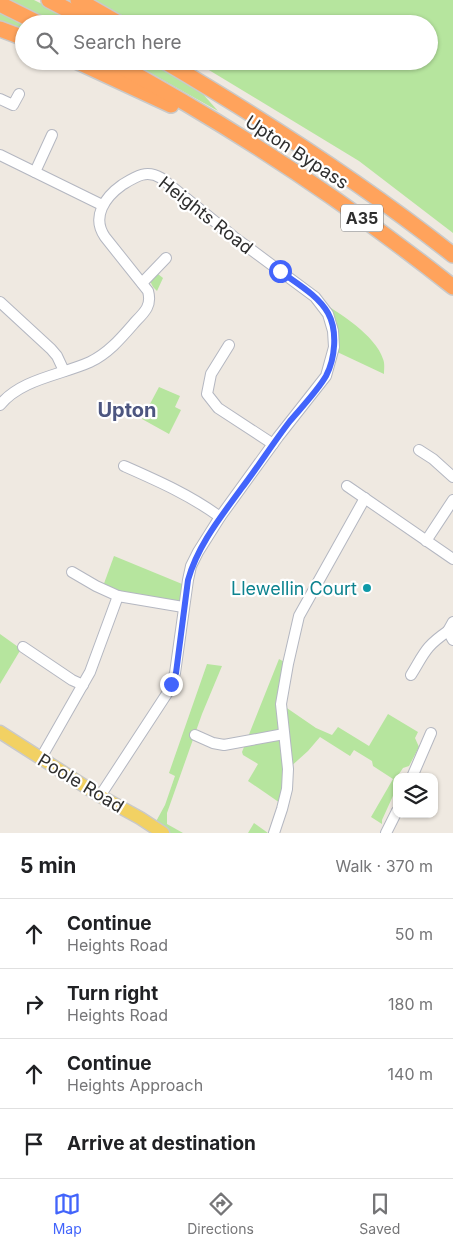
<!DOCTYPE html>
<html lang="en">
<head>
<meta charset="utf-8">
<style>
	:root { --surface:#fff; --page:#f2f2f2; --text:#202124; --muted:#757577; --line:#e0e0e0; --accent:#4264fb }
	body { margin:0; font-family:Inter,sans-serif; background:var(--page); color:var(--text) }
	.controls { position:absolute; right:15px; bottom:15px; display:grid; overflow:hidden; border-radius:10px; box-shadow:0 1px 4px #0004 }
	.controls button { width:45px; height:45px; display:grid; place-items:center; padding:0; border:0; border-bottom:1px solid var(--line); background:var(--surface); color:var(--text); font:25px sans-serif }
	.stop { position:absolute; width:15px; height:15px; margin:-11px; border:4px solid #4264fb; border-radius:50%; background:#fff }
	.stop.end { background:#4264fb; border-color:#fff; box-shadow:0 1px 5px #0008 }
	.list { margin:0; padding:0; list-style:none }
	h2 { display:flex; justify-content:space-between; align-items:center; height:65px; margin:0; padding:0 20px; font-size:21px }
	h2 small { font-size:16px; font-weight:400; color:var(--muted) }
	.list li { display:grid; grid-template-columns:32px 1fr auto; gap:15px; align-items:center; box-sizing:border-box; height:70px; padding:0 20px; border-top:1px solid var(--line) }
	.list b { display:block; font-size:19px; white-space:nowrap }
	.list p { margin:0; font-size:16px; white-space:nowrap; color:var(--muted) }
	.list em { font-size:16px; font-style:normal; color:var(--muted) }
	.icon { flex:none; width:28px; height:28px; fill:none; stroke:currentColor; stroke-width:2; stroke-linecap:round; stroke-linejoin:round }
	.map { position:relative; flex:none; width:453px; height:833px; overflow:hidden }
	.search { position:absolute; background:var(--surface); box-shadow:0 1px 4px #0004; left:15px; right:15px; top:15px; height:55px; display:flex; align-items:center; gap:12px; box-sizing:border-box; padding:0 18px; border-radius:28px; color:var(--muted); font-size:19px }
	.sheet { height:345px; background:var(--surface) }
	nav { display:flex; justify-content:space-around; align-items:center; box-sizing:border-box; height:70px; border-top:1px solid var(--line); background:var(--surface); font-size:14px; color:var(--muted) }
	nav a { display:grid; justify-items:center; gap:2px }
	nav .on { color:var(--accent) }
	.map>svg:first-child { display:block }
</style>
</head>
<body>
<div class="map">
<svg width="453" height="833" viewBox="0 0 453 833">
	<rect width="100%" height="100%" fill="#efe9e1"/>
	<g fill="#b6e59e">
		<polygon points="10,0 34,0 82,24 58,24"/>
		<polygon points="92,0 453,0 453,233 359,161 194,61 429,61 429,24 132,24"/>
		<polygon points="0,13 24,24 24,34 0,24"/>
		<polygon points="129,61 150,61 202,93 218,111"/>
		<polygon points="158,274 163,278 157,291 153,287 150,281"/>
		<path d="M317,300C338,311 376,336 383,359C385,363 384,370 384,374L333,350V331Z"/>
		<polygon points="159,387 180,396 175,407 181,410 169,434 142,419"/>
		<polygon points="114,556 187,586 183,607 102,589"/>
		<polygon points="0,634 21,649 0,684"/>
		<polygon points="279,659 288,664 281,704 316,728 332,735 338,727 369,746 388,714 418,732 415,738 419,747 409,766 403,768 397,777 397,787 382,820 382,824 371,817 393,779 373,766 372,761 354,750 350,756 320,737 308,751 288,769 283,805 248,781 258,764 243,755 242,752"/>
		<polygon points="207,664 222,666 202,714 167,813 167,824 183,833 163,833 153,827 165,805 175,776 169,773"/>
		<polygon points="254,823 268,833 248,833"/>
	</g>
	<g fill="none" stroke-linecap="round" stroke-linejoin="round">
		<defs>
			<g id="minor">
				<polyline points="0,99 13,105 19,94"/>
				<polyline points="0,155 102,205"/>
				<polyline points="35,172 52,135"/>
				<polyline points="142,283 166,258"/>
				<polyline points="0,302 51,349 57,356 64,371"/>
				<polyline points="229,345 211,374 207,394 218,408 273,444"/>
				<path d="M0,405C21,379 61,375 90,362C109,353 122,337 136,321C145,312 152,305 148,291L105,237C91,217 105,197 122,185C135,177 146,169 161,178L234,237L315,297L328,314L333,331L334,347L326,376L278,437L220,517L198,552L191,566L188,580L175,673L168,692L100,796"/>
				<polyline points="419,450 433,459 453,477"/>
				<path d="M124,466C158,481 190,495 220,517"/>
				<polyline points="347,486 453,559"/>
				<polyline points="426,541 453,500"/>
				<polyline points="72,572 96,586 118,596 183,607"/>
				<polyline points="453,622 448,631 453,640"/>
				<polyline points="23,647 72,680 83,685"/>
				<path d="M411,675C425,652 425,647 448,631"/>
				<polyline points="195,735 213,743 224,745 284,734"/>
				<polyline points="41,758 90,672 118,596"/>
				<polyline points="412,777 431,733"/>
				<polyline points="274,833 282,809 287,789 288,769 281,704 288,664 299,616 365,498"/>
				<polyline points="386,833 397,811"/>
			</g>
			<polyline id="major" points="0,732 100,796 140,818 163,833"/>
			<g id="highway">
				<polyline points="49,0 95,24"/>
				<polyline points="78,0 120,24"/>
				<polyline points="0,4 40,24"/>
				<polyline points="0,29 24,38"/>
				<polyline points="76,61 171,105"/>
				<path d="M111,61C231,126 346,202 453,287"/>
				<path d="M164,61C264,120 362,183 453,255"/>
			</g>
		</defs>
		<use href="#minor" stroke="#b4b7c1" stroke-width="12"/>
		<use href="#major" stroke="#c9c9c9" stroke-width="15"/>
		<use href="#highway" stroke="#c9c9c9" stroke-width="18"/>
		<use href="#minor" stroke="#fff" stroke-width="10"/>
		<use href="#major" stroke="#f2d163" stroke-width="12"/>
		<use href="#highway" stroke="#ffa35c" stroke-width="15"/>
	</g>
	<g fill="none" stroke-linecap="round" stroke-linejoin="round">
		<path stroke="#4264fb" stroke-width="6" d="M171,684L176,673L188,580C198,545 220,518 241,489C258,467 273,443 290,421C301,408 318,390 326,376C335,359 338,331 328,313C318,295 296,283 280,271"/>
	</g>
	<circle fill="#0f9aa8" stroke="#fff" stroke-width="2" cx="367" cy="588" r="5"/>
	<g text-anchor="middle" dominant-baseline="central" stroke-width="4.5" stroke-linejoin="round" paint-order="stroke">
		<rect fill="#fff" stroke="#6d6d6d" stroke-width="1" x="341" y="204.5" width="42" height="27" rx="4"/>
		<g font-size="16" font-weight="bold" fill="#2e2e2e">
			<text x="362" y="218">A35</text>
		</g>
		<g font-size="18" fill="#2e2e2e" stroke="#fff">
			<text transform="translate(297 152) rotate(33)">Upton Bypass</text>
			<text transform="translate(206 215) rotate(38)">Heights Road</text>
			<text transform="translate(81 783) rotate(31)">Poole Road</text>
		</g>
		<g font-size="18" fill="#0d838f" stroke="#fff" text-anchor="end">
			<text x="357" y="588">Llewellin Court</text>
		</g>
		<g font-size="20" font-weight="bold" fill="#4d5680" stroke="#fff">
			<text x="127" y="410">Upton</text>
		</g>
	</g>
</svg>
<div class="controls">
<button><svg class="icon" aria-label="layers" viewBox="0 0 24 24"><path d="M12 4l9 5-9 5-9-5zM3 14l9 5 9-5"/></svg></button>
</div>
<div class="stop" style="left:280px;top:271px"></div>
<div class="stop end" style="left:171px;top:684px"></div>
<div class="search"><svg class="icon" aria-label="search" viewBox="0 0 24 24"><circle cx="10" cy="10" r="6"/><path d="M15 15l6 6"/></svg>Search here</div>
</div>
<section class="sheet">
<h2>5 min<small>Walk · 370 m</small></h2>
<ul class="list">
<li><svg class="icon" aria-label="ahead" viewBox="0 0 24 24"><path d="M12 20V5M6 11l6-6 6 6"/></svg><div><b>Continue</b><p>Heights Road</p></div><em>50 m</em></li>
<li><svg class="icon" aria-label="right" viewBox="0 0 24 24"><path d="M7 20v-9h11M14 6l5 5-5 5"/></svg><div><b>Turn right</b><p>Heights Road</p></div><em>180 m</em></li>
<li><svg class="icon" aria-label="ahead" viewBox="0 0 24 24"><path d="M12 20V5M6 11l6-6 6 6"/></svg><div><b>Continue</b><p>Heights Approach</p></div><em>140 m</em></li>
<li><svg class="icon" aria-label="arrive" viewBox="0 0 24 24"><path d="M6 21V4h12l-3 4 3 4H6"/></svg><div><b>Arrive at destination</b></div></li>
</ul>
</section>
<nav>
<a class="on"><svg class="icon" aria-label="map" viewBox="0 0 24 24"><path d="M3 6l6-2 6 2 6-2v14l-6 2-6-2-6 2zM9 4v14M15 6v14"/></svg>Map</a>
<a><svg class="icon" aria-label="directions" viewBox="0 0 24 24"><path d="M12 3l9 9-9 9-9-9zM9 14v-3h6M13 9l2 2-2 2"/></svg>Directions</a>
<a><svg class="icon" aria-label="saved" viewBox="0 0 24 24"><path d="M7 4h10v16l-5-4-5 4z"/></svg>Saved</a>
</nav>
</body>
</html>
